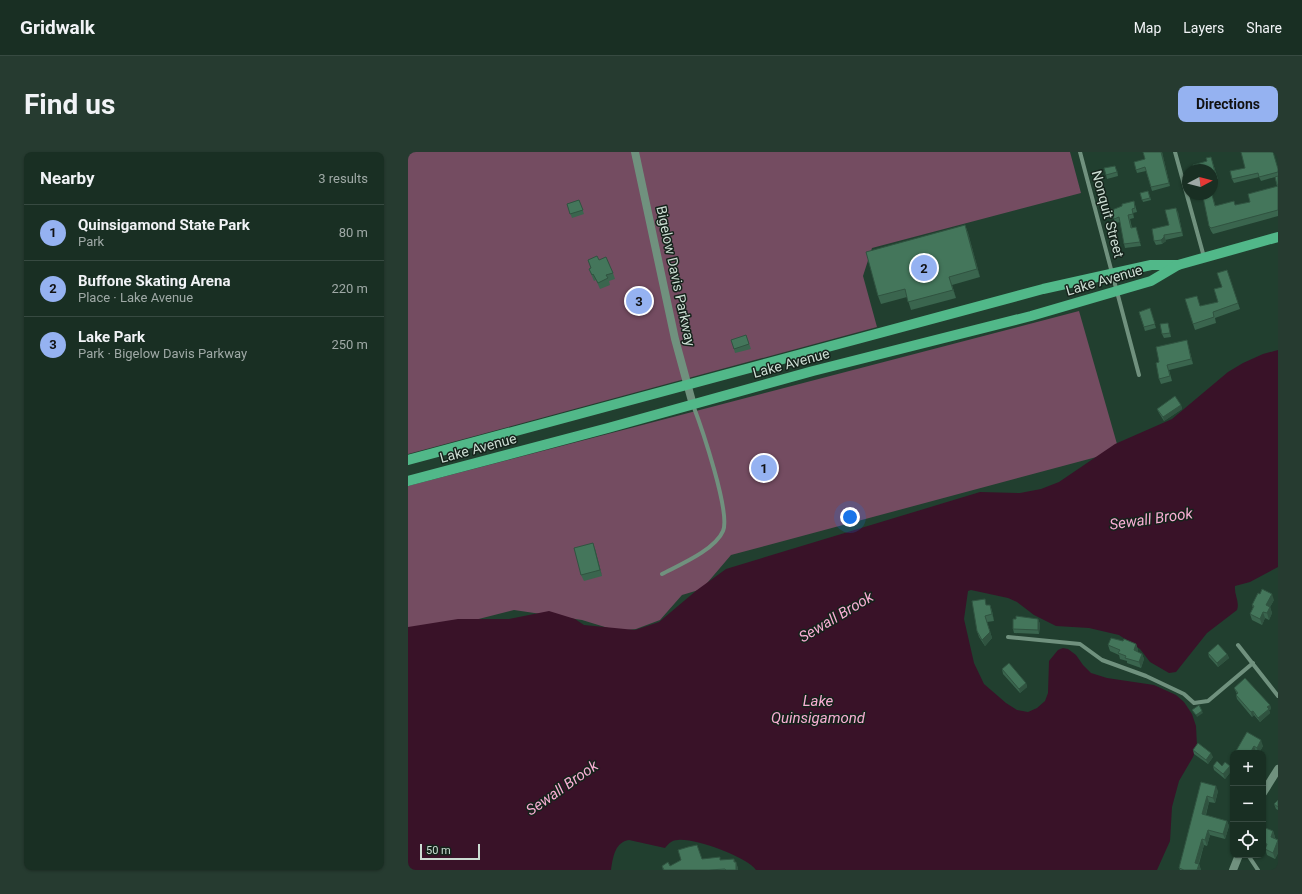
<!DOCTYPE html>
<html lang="en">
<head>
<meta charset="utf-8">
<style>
	:root { --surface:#192f23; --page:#263b30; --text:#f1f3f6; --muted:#9fa9a6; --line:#374a41; --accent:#95b2f1 }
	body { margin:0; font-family:Roboto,sans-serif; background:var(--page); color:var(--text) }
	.controls { position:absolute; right:12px; bottom:12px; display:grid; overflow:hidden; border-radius:8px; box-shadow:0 1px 3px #0004 }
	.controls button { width:36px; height:36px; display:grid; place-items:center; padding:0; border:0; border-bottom:1px solid var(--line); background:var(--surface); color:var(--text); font:20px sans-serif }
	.compass { position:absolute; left:774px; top:12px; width:36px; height:36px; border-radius:50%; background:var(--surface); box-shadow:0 1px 3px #0004; rotate:83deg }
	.scale { position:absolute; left:12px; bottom:10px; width:60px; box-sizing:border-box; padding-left:4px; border:2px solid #ccddd3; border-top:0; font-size:11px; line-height:14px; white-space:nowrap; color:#ccddd3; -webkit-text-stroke:3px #15231b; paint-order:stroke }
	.you { position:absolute; left:442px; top:365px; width:14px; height:14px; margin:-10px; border:3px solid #fff; border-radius:50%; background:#1a73e8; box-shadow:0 0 0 6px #1a73e833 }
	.badge { display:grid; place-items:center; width:26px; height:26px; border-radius:50%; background:var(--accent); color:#111; font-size:13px; font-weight:700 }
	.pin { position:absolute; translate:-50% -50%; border:2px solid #fff; box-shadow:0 1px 4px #0006 }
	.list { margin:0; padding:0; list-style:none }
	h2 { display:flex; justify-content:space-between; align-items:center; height:52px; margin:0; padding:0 16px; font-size:17px }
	h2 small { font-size:13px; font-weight:400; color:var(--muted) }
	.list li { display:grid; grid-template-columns:26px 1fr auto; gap:12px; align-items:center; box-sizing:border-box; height:56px; padding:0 16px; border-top:1px solid var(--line) }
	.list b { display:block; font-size:15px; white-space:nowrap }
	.list p { margin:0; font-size:13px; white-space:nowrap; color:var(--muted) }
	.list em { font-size:13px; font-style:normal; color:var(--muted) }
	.icon { flex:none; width:22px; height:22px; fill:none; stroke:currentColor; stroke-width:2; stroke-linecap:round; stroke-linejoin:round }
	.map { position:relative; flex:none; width:870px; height:718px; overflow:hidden; border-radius:8px }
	header { display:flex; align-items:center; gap:24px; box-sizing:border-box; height:56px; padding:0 20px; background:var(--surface); border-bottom:1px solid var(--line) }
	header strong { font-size:19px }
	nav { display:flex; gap:22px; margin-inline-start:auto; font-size:14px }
	.intro { display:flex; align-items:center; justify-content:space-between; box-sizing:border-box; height:96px; padding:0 24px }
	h1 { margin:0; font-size:28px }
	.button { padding:10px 18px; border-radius:8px; background:var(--accent); color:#111; font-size:14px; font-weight:700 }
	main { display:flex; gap:24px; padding:0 24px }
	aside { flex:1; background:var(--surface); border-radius:8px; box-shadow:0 1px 3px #0004 }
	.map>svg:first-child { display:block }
</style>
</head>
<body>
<header>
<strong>Gridwalk</strong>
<nav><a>Map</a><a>Layers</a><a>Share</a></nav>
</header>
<div class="intro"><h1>Find us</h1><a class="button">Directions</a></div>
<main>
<aside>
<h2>Nearby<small>3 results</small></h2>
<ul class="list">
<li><span class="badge">1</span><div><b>Quinsigamond State Park</b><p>Park</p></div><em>80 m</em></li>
<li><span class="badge">2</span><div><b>Buffone Skating Arena</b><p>Place · Lake Avenue</p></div><em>220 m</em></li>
<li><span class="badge">3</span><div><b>Lake Park</b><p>Park · Bigelow Davis Parkway</p></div><em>250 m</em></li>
</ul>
</aside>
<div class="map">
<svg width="870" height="718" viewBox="0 0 870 718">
	<rect width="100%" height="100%" fill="#213f2f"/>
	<g fill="#744c61">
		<polygon points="0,0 662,0 673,41 464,96 455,124 469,175 0,302"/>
		<polygon points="671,159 711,299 323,403 294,437 274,443 252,468 228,477 210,479 174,468 106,458 0,485 0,334"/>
	</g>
	<path fill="#391228" d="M870,198V415L842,430L827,434C826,443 832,450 829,458L799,481L768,520L761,521L742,510L732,497L711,483L681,476L648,474L626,463L609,450L600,446L563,438L560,439L556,467L566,511L576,532L598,551L609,558L620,560L629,556L637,549L640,541L641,509L650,498L655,496L660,497L668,503L675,513L683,521L699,526L746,533L768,543L776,550L784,562L788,574L789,594L785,605L771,629L764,655L762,689L749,718H348C339,705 287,686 270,688C264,688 261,691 257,696L221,688C207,690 205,705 203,718H0V475L50,467H101L141,459L167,467L176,473L227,478L251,470L289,438L318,417L572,340L612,341L633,337L651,330L707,292L764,267L820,220L835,211L855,202Z"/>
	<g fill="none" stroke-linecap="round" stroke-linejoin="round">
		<g stroke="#70917e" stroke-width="4">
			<polyline points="672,0 731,223"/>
			<polyline points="767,0 796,105"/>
			<path d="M254,422C271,413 307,398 315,379C323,361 293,274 285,253"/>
			<polyline points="600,485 672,492 694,508 738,524 776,542 786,551 800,549 845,511"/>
			<polyline points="830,493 870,544"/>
			<polyline points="840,703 850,718"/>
		</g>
		<g stroke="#70917e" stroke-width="8">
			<polyline points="227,0 267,187 285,253"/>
			<polyline points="855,641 870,617"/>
			<polyline points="825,718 831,703"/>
		</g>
		<g stroke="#51b889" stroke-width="10">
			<polyline points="0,308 635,137 743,113 770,113 870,85"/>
			<polyline points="0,329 200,276 405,219 623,164 743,129 770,113"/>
		</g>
	</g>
	<g fill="#3a654e">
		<polygon points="735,0 754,0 762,34 744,39 738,19 729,21 728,18 737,7"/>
		<polygon points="803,5 810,27 804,29 804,18 799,9"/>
		<polygon points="870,16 870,64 805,82 803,79 801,74 806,49 807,53 828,53 842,50 869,34 867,25 853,29 851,25 826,31 824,27"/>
		<polygon points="709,18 710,24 699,27 698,23"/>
		<polygon points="740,39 743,48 735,50 732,41"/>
		<polygon points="171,48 176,62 164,66 159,52"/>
		<polygon points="726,49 729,60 725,61 726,66 722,67 724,76 728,75 733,94 717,96 716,92 712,70 707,71 706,67 714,54"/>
		<polygon points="770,60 775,84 757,88 758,89 754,92 748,93 746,89 761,73"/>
		<polygon points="557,73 560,81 572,125 544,133 548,146 503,158 499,145 473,152 470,144"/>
		<polygon points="180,108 191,108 205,121 207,127 201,129 202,133 192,137 188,128 186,129 181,117 183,116"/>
		<polygon points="819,118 832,157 807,166 808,171 787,178 785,172 792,154 810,150"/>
		<polygon points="742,156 748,176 737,179 731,160"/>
		<polygon points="760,171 763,185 756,186 754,182"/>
		<polygon points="338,183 343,197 327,201 326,197"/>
		<polygon points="780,193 785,212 761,218 764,229 753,232 751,227 751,210"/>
		<polygon points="773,253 774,257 756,269 751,261 749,257"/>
		<polygon points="187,397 194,424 176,429 173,423"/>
		<polygon points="866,448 862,455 864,461 861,468 857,466 854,473 844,468 842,462 845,456 844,453"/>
		<polygon points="579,453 582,453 584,459 586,469 579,470 584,486 577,494 571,485 569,479"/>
		<polygon points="630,467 632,472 631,482 606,481 605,477"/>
		<polygon points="728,492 730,498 729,500 734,502 736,507 733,516 719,511 719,509 712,507 711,503 702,499 700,493"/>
		<polygon points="800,501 819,502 821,506 810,515 801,505"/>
		<polygon points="594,517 618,531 619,535 612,541 595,522"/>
		<polygon points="826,536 862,553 863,557 861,558 862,561 852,570 846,563 844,565 829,547 828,543 829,542"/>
		<polygon points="839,580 855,594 851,601 848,600 848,601 829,601 828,599"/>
		<polygon points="785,598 805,605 800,612 786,602"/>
		<polygon points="805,614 822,614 824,618 817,627 806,618"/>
		<polygon points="793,630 810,639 807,651 801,650 798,663 819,669 821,674 817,687 802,683 799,694 796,693 791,712 793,718 772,718 771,716"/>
		<polygon points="870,648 870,658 868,657 866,652"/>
		<polygon points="855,675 865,679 867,685 867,686 870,688 870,701 867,707 859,703 857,697 855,696"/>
		<polygon points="294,707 313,708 327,710 330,716 330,718 255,718 254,714 262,714 273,708"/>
	</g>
	<g fill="#305340">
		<polygon points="753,0 754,0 762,34 761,31"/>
		<polygon points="768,56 770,60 775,84"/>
		<polygon points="557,73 560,81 572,125 569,117"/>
		<polygon points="756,83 758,89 754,92 753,88"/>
		<polygon points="541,125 544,133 548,146 545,138"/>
		<polygon points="779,188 780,193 785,212 783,207"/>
		<polygon points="773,253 774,257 756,269 755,265"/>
		<polygon points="185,391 187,397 194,424 192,418"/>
		<polygon points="864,442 866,448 862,455 864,461 861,468 859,461 858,453"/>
		<polygon points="582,453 584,459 586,469 584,462"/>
		<polygon points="855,460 857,466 854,473 852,467"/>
		<polygon points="577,464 584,486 577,494 574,488"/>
		<polygon points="630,467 632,472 631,482 630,478"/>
		<polygon points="728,492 730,498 728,504 726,498"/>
		<polygon points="734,502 736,507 733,516 731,510"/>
		<polygon points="819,502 821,506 810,515 809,511"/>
		<polygon points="618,531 619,535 612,541 611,537"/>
		<polygon points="862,553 863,557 861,558 862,561 852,570 850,566 859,555"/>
		<polygon points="794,559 795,561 789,565 788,563"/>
		<polygon points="845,559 846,563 844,565 843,560"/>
		<polygon points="853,588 855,594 851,601 850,601 849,596"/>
		<polygon points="846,594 848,600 848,601 842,601"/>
		<polygon points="803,601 805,605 800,612 798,608"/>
		<polygon points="822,614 824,618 817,627 815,622"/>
		<polygon points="808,634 810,639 807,651 805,646"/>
		<polygon points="799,644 801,650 796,668 794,662"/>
		<polygon points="819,669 821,674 817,687 815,682"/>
		<polygon points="800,678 802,683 799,694 797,688"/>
		<polygon points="865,679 867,685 865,691 863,685"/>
		<polygon points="794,687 796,693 789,716 787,711"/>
		<polygon points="870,689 870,701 867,707 865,701"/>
		<polygon points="326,707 328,713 328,710 330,716 330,718 328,718 326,710"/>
		<polygon points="791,712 793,718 789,718"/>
	</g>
	<g fill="#44765b" stroke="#305340">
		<polygon points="735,0 753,0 761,31 743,35 737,15 728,18 726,10 737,7"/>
		<polygon points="833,0 865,0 870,17 870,20 851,25 850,21 824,27 822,19 837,16"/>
		<polygon points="803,5 808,24 804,24 804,18 786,18 785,13 799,9 798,6"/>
		<polygon points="707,14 709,20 698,23 696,16"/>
		<polygon points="870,24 870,33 869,33 867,25"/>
		<polygon points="870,34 870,58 803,76 801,74 795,45 804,43 807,54 826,49 827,53 842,50 840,42"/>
		<polygon points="740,39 742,46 734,48 732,41"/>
		<polygon points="171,48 175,58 162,62 159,52"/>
		<polygon points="726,49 727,56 724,57 725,62 720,63 723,76 728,75 732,90 716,92 711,65 706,67 704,58 714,54 714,52"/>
		<polygon points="768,56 774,80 756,83 756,85 753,88 746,89 744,77 761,73 757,58"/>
		<polygon points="557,73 569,117 541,125 545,138 500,150 497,137 470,144 458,100"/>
		<polygon points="189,104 191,108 198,105 205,121 198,123 200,126 190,131 185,122 184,123 181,117 183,116 180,108"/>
		<polygon points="819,118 830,151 805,160 806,165 785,172 777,147 789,144 792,154 810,150 806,137 814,135 809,121"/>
		<polygon points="742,156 747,172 736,175 731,160"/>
		<polygon points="760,171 762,181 754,182 752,172"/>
		<polygon points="338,183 341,192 326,197 323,188"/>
		<polygon points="779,188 783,207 759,213 762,224 751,227 748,211 751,210 748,195"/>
		<polygon points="767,244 773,253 755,265 749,257"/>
		<polygon points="185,391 192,418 173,423 166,396"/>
		<polygon points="854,437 864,442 858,453 862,455 859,461 855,460 852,467 842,462 846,454 844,453 850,441 852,442"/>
		<polygon points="577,447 578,453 582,453 584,462 577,464 582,480 574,488 569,479 564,449"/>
		<polygon points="608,464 630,467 630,478 605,477 605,467 608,467"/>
		<polygon points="703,486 715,489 716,487 728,492 726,498 734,502 731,510 717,506 718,504 710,501 712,498 700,493"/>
		<polygon points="810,492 819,502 809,511 800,501"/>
		<polygon points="601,511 618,531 611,537 594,517"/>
		<polygon points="837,526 862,553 859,555 861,557 850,566 845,559 843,560 828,543 830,541 826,536"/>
		<polygon points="791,553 794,559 788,563 784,558"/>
		<polygon points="839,580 853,588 849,596 846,594 842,601 832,601 828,599"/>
		<polygon points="790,591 803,601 798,608 785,598"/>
		<polygon points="809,609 814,614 817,610 822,614 815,622 805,614"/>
		<polygon points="793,630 808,634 805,646 799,644 794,662 819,669 815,682 800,678 797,688 794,687 787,711 791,712 789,718 776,718 771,716"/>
		<polygon points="870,648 870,655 866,652"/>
		<polygon points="855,675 865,679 863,685 870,688 865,701 857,697 859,692 855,691"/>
		<polygon points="289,693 294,707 312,705 312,708 326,707 326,710 328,710 328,718 318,718 317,717 301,718 255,718 256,718 254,714 260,710 262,714 273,708 270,698 280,695"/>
	</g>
	<g text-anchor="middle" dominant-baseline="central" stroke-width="3" stroke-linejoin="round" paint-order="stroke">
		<g font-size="14" fill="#ccddd3" stroke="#15231b">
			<text transform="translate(700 62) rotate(75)">Nonquit Street</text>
			<text transform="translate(268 124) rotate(78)">Bigelow Davis Parkway</text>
			<text transform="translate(696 128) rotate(-16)">Lake Avenue</text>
			<text transform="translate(383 211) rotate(-15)">Lake Avenue</text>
			<text transform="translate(70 296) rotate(-15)">Lake Avenue</text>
		</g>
		<g font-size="15" font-style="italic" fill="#f8aed4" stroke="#15231b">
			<text transform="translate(743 367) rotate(-8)">Sewall Brook</text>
			<text transform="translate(428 465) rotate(-31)">Sewall Brook</text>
			<text x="410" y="549">Lake<tspan x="410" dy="17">Quinsigamond</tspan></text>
			<text transform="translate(154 636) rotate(-35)">Sewall Brook</text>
		</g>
	</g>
</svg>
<div class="controls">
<button>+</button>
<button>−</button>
<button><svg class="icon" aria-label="locate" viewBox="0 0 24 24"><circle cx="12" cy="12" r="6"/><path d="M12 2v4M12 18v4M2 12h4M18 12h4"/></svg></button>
</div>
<svg class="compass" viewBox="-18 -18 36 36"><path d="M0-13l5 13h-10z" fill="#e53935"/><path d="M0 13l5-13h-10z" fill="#9fa9a6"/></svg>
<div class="scale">50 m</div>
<div class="you"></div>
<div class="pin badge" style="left:356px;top:316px">1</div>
<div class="pin badge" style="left:516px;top:116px">2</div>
<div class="pin badge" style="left:231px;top:149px">3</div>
</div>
</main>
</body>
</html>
